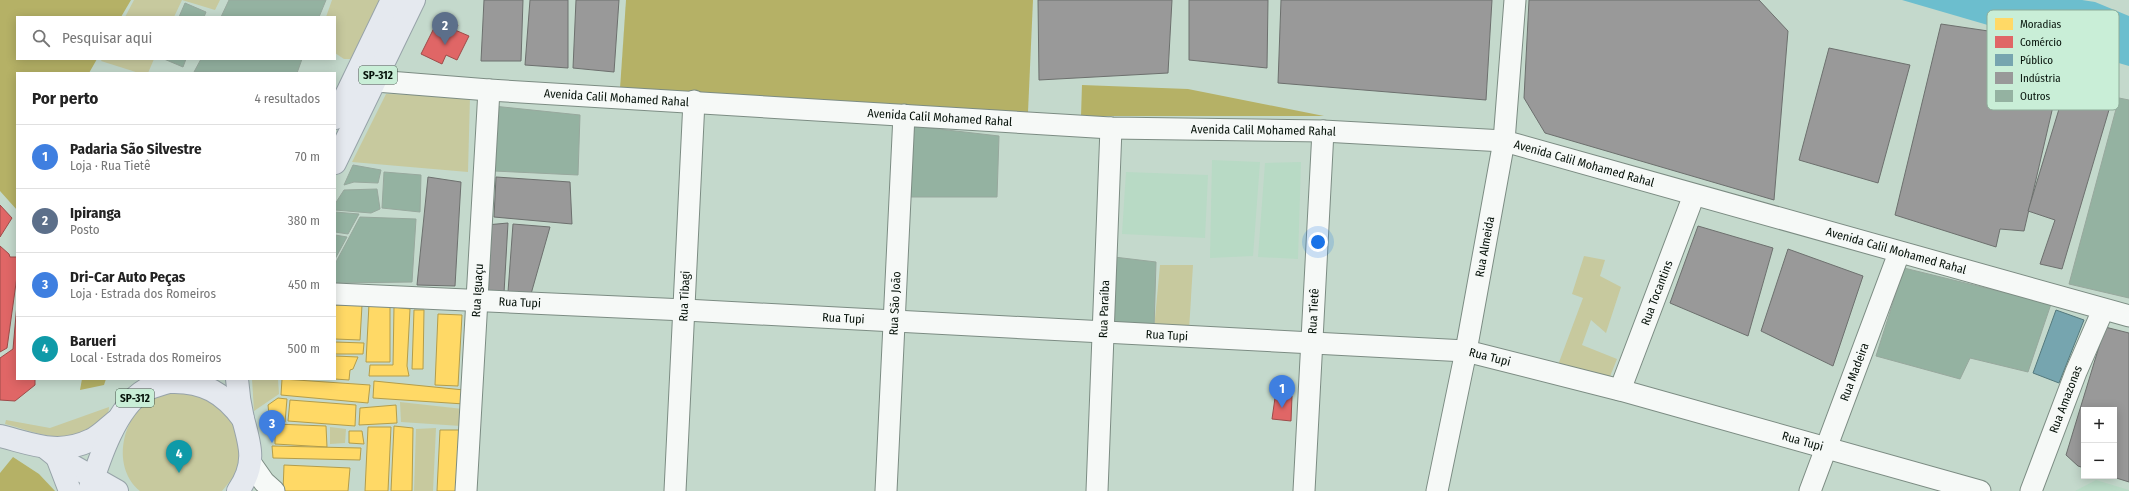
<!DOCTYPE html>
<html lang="pt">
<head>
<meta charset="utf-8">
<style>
	:root { --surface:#fff; --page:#f6f6f6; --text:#222; --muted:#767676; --line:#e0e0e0; --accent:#1a73e8 }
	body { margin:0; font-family:"Fira Sans Condensed",sans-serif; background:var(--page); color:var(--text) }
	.controls { position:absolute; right:12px; bottom:12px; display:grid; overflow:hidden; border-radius:0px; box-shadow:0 2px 10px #0003 }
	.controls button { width:36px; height:36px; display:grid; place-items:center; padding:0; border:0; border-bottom:1px solid var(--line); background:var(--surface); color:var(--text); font:20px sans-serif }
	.you { position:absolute; left:1318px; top:242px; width:14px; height:14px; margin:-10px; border:3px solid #fff; border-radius:50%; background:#1a73e8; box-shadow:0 0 0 6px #1a73e833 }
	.badge { display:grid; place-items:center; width:26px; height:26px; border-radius:50%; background:var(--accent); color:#fff; font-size:13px; font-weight:700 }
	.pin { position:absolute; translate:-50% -33px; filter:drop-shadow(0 1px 2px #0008) }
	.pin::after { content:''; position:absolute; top:21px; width:14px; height:12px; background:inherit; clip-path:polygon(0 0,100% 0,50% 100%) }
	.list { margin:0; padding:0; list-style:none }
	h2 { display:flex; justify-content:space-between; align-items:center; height:52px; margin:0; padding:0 16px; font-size:17px }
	h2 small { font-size:13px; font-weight:400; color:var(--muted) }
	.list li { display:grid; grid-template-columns:26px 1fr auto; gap:12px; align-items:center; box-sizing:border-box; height:64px; padding:0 16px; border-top:1px solid var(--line) }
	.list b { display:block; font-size:15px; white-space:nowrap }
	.list p { margin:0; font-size:13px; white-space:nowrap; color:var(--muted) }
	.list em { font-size:13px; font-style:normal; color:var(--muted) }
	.icon { flex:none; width:22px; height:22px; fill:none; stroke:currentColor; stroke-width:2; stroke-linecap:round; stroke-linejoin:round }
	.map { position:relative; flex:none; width:2129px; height:491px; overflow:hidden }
	.search { position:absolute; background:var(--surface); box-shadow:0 2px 10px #0003; left:16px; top:16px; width:320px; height:44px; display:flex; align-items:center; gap:10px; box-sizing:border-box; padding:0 14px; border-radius:0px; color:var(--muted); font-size:15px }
	.panel { position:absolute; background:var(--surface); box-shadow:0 2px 10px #0003; left:16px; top:72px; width:320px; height:308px; border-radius:0px }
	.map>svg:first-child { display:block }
</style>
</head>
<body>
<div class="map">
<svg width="2129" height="491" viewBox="0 0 2129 491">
	<rect width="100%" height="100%" fill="#c4d9cc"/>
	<g fill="#b8dac5">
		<polygon points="1212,160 1260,162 1253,256 1210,258"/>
		<polygon points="1301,162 1298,259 1258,257 1265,163"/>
		<polygon points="1126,172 1208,175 1205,238 1122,234"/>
		<polygon points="2096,480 2129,490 2129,491 2075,491"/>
	</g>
	<g fill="#c7c99e">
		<polygon points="134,0 220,0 215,10 182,0 174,17 125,17"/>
		<polygon points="332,0 381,0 352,59 344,59 335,53 335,17 326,17"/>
		<polygon points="102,59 154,59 148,73 139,73 101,61"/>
		<polygon points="386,94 470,96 468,172 352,162"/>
		<polygon points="1584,256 1605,260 1600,276 1621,287 1606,333 1591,320 1582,345 1617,359 1609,379 1558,365 1583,298 1572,294"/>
		<polygon points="1160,265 1193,265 1189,330 1154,329"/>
		<polygon points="252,379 278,379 279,394 254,411"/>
		<path d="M193,392L218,404L235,426L239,442V459L235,475L222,491H140C111,467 122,418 150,399C163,391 178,392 193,392Z"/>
		<polygon points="400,402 463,409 461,426 401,422"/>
		<path d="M109,407C109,416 102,422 95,426C61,446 39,433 5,424L6,420L50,428Z"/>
		<polygon points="330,427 346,429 345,443 330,444"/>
		<polygon points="436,428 433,491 414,491 416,429"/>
	</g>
	<g fill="#b5b166">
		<polygon points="0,0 131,0 121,17 17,17 17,59 97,59 89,73 17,73 17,210 0,191"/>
		<polygon points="626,0 1033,0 1028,112 620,89"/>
		<polygon points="1082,85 1188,89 1324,116 1081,116"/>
		<polygon points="82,379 106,379 104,385 80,390"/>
		<polygon points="13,457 39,474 55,491 0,491 0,473"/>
	</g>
	<polygon fill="#6cbece" points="1902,0 2082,0 2095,2 2129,16 2129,66"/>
	<g fill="#ffd966" stroke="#b49d4a">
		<polygon points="369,304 390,306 390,362 366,362"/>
		<polygon points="335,305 362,305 360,340 335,339"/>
		<polygon points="394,307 410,309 407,366 409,376 369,376 370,365 393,365"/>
		<polygon points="414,310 424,310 423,369 412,369"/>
		<polygon points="438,314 462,315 458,386 435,385"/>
		<polygon points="335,342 364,343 363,354 335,354"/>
		<polygon points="335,356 358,357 353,369 350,370 349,380 335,379"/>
		<polygon points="282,379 370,385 368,403 281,395"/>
		<polygon points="374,381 464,390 464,404 373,398"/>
		<polygon points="278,398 287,399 285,422 270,424 268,405"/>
		<polygon points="290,400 356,405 355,426 288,421"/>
		<polygon points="396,405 397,423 359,425 360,408"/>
		<polygon points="275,424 326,426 327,447 275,444"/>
		<polygon points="394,426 413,428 412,491 391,491"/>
		<polygon points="368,427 391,427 388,491 365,491"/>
		<polygon points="440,430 461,430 456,491 437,491"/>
		<polygon points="349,431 362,431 364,444 349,443"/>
		<polygon points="272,446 361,448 360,460 273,458"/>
		<polygon points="284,465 350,468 348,491 283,491"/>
	</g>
	<g fill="#e06666" stroke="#9e4c4a">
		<polygon points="440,16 450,19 458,25 455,30 469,36 457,60 446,55 442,64 421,54"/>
		<polygon points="0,205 12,218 0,237"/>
		<polygon points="0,246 9,254 10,257 17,257 17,276 7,348 0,352"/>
		<polygon points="17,304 17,379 35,379 35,385 15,401 0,400 0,358 13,349"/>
		<polygon points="1292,396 1291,421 1272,419 1275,398"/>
	</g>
	<polygon fill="#76a5af" stroke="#54797d" points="2056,310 2084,320 2059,383 2033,373"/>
	<g fill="#999" stroke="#6d706e">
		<polygon points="484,0 523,0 521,61 481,61"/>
		<polygon points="530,0 568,0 568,68 525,65"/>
		<polygon points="576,0 619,0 614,72 573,68"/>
		<polygon points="1038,0 1172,0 1168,73 1039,80"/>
		<polygon points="1189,0 1268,0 1267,68 1189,60"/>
		<polygon points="1281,0 1492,0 1486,100 1278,83"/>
		<polygon points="1529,0 1759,0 1788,31 1774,200 1545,133 1524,98"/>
		<polygon points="1941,24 1995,32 1989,80 2054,102 2024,231 2000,229 1996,247 1895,215"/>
		<polygon points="1829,48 1910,65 1878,183 1799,160"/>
		<polygon points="2066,86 2111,103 2062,269 2040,264 2055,220 2028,211"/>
		<polygon points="428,177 461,182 455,286 417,285"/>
		<polygon points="496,177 570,182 572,224 494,217"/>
		<polygon points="508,223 504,293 482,293 486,225"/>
		<polygon points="513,224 550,227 531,294 508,292"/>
		<polygon points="1698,226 1773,248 1748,336 1670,303"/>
		<polygon points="1788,249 1863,276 1833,366 1761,331"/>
		<polygon points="2105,327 2129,333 2129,482 2110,476 2114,476 2114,410 2084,410 2084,468 2078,466 2066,455"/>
	</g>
	<g fill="#94b2a1" stroke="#97a89d">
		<polygon points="229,0 326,0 319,17 221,17"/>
		<polygon points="185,3 206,12 204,17 179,17"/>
		<polygon points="164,59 186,59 183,67"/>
		<polygon points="201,59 302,59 297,73 194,72"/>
		<polygon points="2119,98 2129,100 2129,298 2069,284"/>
		<polygon points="493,106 580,115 578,175 494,171"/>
		<polygon points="912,126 999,136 997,197 909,197"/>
		<polygon points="353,165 381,170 378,183 354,182 344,185"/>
		<polygon points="384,172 421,175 420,212 382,208"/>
		<polygon points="377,189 380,209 371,213 335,210 335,204 344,190"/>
		<polygon points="335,212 359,214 348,234 335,232"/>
		<polygon points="360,217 416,219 412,282 335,283 335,264"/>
		<polygon points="335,235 347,237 335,259"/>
		<polygon points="1114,257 1156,262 1154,329 1115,325 1111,309"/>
		<polygon points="1904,268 2051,304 2028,372 1970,358 1960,379 1876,356"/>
	</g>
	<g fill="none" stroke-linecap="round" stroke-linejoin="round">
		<defs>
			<g id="minor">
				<path id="s1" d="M376,81L489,90L1111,128L1323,131L1504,141L2129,316"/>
				<path id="s2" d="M335,294L685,310L1466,351L1620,390L1980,491"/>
				<path id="s3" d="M1620,390L1694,195"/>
				<polyline points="250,462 264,482 274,491"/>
				<path id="s4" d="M466,491L489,90"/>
				<path id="s5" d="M675,491L694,101"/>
				<path id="s6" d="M886,491L904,115"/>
				<path id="s7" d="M1097,491L1111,128"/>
				<path id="s8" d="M1304,491L1323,131"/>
				<path id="s9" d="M1437,491L1466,351L1504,141L1515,0"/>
				<path id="s10" d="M1810,491L1899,253"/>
				<path id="s11" d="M2031,491L2076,372L2103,310"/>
			</g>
			<g id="major">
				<polyline points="335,118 392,0"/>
				<polyline points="335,163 414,0"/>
				<path d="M237,379C238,393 240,406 243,419C251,447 256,465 238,491"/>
				<path d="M171,382C203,381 224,393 243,419"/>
				<path d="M0,436C33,444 58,456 91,440C100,436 108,427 116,421"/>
				<polyline points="47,449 57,457 117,491"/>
				<polyline points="57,457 70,491"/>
				<path d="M89,491C99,460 116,407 145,390C156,385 167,383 177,379"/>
			</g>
		</defs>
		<use href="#minor" stroke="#7c8c83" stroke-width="23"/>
		<use href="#major" stroke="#97a3a9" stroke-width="24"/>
		<use href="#minor" stroke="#f6f9f7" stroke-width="21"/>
		<use href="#major" stroke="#e5e9ef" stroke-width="22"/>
	</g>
	<g text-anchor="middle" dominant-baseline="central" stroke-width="4" stroke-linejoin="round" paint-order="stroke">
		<g fill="#c9eed7" stroke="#405347" stroke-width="1">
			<rect x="359" y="66" width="38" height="18" rx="3"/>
			<rect x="116" y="389" width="38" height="18" rx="3"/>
		</g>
		<g font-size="11" font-weight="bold" fill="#051109">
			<text x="378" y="75">SP-312</text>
			<text x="135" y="398">SP-312</text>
		</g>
		<g font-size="12" fill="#051109" stroke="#c9eed7">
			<text stroke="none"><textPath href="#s1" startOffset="241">Avenida Calil Mohamed Rahal</textPath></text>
			<text stroke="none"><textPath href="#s1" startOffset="565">Avenida Calil Mohamed Rahal</textPath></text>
			<text stroke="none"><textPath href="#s1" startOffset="889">Avenida Calil Mohamed Rahal</textPath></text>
			<text stroke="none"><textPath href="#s1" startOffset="1213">Avenida Calil Mohamed Rahal</textPath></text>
			<text stroke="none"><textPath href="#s9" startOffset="249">Rua Almeida</textPath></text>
			<text stroke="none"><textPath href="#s1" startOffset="1537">Avenida Calil Mohamed Rahal</textPath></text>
			<text stroke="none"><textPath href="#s4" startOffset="201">Rua Iguaçu</textPath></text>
			<text stroke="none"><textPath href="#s3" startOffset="104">Rua Tocantins</textPath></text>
			<text stroke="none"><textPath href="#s5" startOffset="195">Rua Tibagi</textPath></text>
			<text stroke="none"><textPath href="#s2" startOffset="185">Rua Tupi</textPath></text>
			<text stroke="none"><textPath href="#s6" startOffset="188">Rua São João</textPath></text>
			<text stroke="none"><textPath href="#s7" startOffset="182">Rua Paraíba</textPath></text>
			<text stroke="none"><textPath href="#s8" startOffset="180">Rua Tietê</textPath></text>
			<text stroke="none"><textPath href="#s2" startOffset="509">Rua Tupi</textPath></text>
			<text stroke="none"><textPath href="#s2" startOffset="833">Rua Tupi</textPath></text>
			<text stroke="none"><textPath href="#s2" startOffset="1157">Rua Tupi</textPath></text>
			<text stroke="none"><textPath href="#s10" startOffset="127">Rua Madeira</textPath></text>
			<text stroke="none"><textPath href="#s11" startOffset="98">Rua Amazonas</textPath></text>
			<text stroke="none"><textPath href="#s2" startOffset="1481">Rua Tupi</textPath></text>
		</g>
	</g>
	<rect x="1987" y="10" width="132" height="100" rx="6" fill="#c9eed7" stroke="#8eac99" stroke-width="1"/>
	<rect x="1995" y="18" width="18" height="12" fill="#ffd966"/>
	<rect x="1995" y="36" width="18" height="12" fill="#e06666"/>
	<rect x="1995" y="54" width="18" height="12" fill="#76a5af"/>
	<rect x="1995" y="72" width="18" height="12" fill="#999"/>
	<rect x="1995" y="90" width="18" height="12" fill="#94b2a1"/>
	<g font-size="11" fill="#051109">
		<text x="2020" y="28">Moradias</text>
		<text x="2020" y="46">Comércio</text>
		<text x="2020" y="64">Público</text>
		<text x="2020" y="82">Indústria</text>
		<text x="2020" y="100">Outros</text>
	</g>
</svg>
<div class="controls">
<button>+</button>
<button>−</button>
</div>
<div class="you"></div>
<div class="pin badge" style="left:1282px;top:408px;background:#3f7fe0">1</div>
<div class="pin badge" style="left:445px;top:45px;background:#5c6f8a">2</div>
<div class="pin badge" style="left:272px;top:443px;background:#3f7fe0">3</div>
<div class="pin badge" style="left:179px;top:473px;background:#0f9aa8">4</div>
<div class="search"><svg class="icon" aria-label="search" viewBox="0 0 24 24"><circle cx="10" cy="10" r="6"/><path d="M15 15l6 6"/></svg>Pesquisar aqui</div>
<section class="panel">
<h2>Por perto<small>4 resultados</small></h2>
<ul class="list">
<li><span class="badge" style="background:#3f7fe0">1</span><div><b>Padaria São Silvestre</b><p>Loja · Rua Tietê</p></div><em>70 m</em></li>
<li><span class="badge" style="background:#5c6f8a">2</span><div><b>Ipiranga</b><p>Posto</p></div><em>380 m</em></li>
<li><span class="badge" style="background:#3f7fe0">3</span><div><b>Dri-Car Auto Peças</b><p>Loja · Estrada dos Romeiros</p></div><em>450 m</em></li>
<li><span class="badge" style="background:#0f9aa8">4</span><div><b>Barueri</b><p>Local · Estrada dos Romeiros</p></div><em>500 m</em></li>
</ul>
</section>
</div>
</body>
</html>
